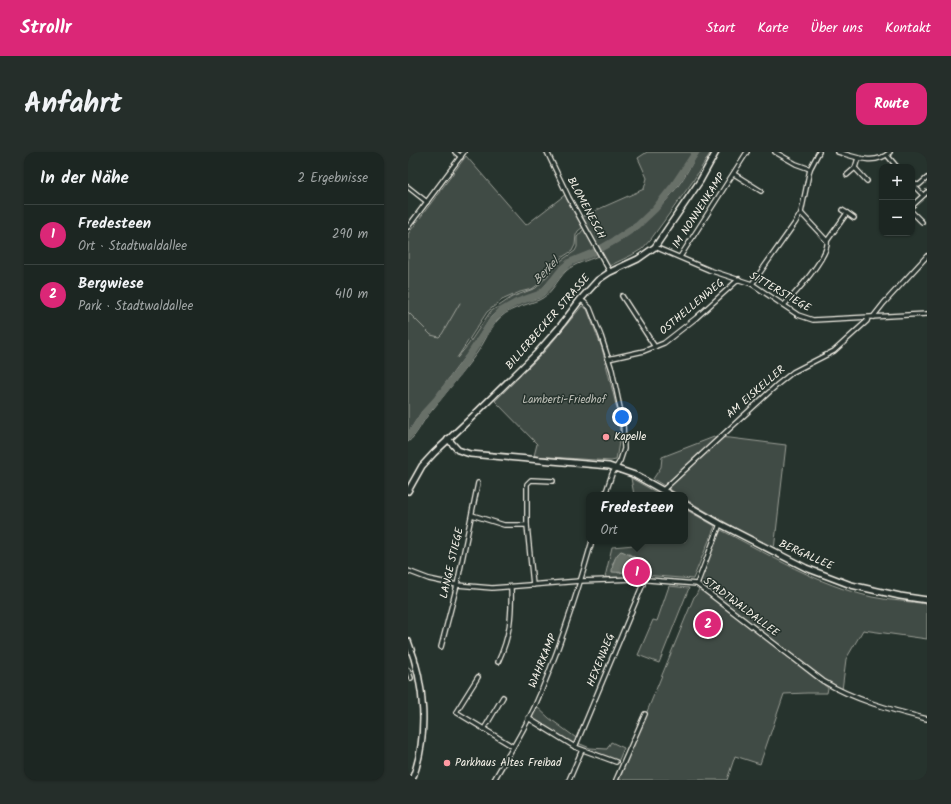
<!DOCTYPE html>
<html lang="de">
<head>
<meta charset="utf-8">
<style>
	:root { --surface:#1c2622; --page:#252e2a; --text:#f1f3f6; --muted:#a0a5a5; --line:#3a4340; --accent:#db2777 }
	body { margin:0; font-family:Kalam,sans-serif; background:var(--page); color:var(--text) }
	.controls { position:absolute; right:12px; top:12px; display:grid; overflow:hidden; border-radius:8px; box-shadow:0 1px 3px #0004 }
	.controls button { width:36px; height:36px; display:grid; place-items:center; padding:0; border:0; border-bottom:1px solid var(--line); background:var(--surface); color:var(--text); font:20px sans-serif }
	.you { position:absolute; left:214px; top:265px; width:14px; height:14px; margin:-10px; border:3px solid #fff; border-radius:50%; background:#1a73e8; box-shadow:0 0 0 6px #1a73e833 }
	.badge { display:grid; place-items:center; width:26px; height:26px; border-radius:50%; background:var(--accent); color:#fff; font-size:13px; font-weight:700 }
	.pin { position:absolute; translate:-50% -50%; border:2px solid #fff; box-shadow:0 1px 4px #0006 }
	.popup { position:absolute; left:178px; top:340px; width:102px; height:52px; box-sizing:border-box; display:grid; place-content:center; border-radius:8px; background:var(--surface); filter:drop-shadow(0 1px 3px #0005); font-size:13px; white-space:nowrap; color:var(--muted) }
	.popup b { font-size:15px; color:var(--text) }
	.popup::after { content:''; position:absolute; left:50%; top:100%; margin-left:-8px; border:8px solid transparent; border-top-color:var(--surface) }
	.list { margin:0; padding:0; list-style:none }
	h2 { display:flex; justify-content:space-between; align-items:center; height:52px; margin:0; padding:0 16px; font-size:17px }
	h2 small { font-size:13px; font-weight:400; color:var(--muted) }
	.list li { display:grid; grid-template-columns:26px 1fr auto; gap:12px; align-items:center; box-sizing:border-box; height:60px; padding:0 16px; border-top:1px solid var(--line) }
	.list b { display:block; font-size:15px; white-space:nowrap }
	.list p { margin:0; font-size:13px; white-space:nowrap; color:var(--muted) }
	.list em { font-size:13px; font-style:normal; color:var(--muted) }
	.map { position:relative; flex:none; width:519px; height:628px; overflow:hidden; border-radius:12px }
	header { display:flex; align-items:center; gap:24px; box-sizing:border-box; height:56px; padding:0 20px; background:var(--accent); color:#fff }
	header strong { font-size:19px }
	nav { display:flex; gap:22px; margin-inline-start:auto; font-size:14px }
	.intro { display:flex; align-items:center; justify-content:space-between; box-sizing:border-box; height:96px; padding:0 24px }
	h1 { margin:0; font-size:28px }
	.button { padding:10px 18px; border-radius:12px; background:var(--accent); color:#fff; font-size:14px; font-weight:700 }
	main { display:flex; gap:24px; padding:0 24px }
	aside { flex:1; background:var(--surface); border-radius:12px; box-shadow:0 1px 3px #0004 }
	.map>svg:first-child { display:block }
</style>
</head>
<body>
<header>
<strong>Strollr</strong>
<nav><a>Start</a><a>Karte</a><a>Über uns</a><a>Kontakt</a></nav>
</header>
<div class="intro"><h1>Anfahrt</h1><a class="button">Route</a></div>
<main>
<aside>
<h2>In der Nähe<small>2 Ergebnisse</small></h2>
<ul class="list">
<li><span class="badge">1</span><div><b>Fredesteen</b><p>Ort · Stadtwaldallee</p></div><em>290 m</em></li>
<li><span class="badge">2</span><div><b>Bergwiese</b><p>Park · Stadtwaldallee</p></div><em>410 m</em></li>
</ul>
</aside>
<div class="map">
<svg width="519" height="628" viewBox="0 0 519 628">
	<rect width="100%" height="100%" fill="#26332d"/>
	<filter id="ink" filterUnits="userSpaceOnUse"><feTurbulence type="fractalNoise" baseFrequency=".025" numOctaves="2"/><feDisplacementMap in="SourceGraphic" scale="8" xChannelSelector="R" yChannelSelector="G"/><feConvolveMatrix kernelMatrix="1 2 1 2 8 2 1 2 1" color-interpolation-filters="sRGB"/></filter>
	<g filter="url(#ink)">
		<g fill="#414b45" stroke="#9a9e96" fill-rule="evenodd">
			<path d="M239,0H285C268,25 252,53 227,72C216,81 203,88 190,95L175,66V64L236,37L239,26L230,6Z"/>
			<path d="M291,0H303L285,29L243,87L234,97L224,103L201,114L193,99C224,84 249,62 270,34C278,23 284,11 291,0Z"/>
			<polygon points="58,4 118,73 158,42 175,75 170,79 168,83 167,93 164,99 153,106 131,132 124,137 112,140 94,148 79,160 49,206 60,193 82,160 104,145 128,136 154,108 167,99 169,95 169,85 176,77 187,97 161,108 151,117 133,138 128,141 106,149 90,158 83,165 64,195 25,248 14,259 0,281 0,82"/>
			<path d="M189,101L190,104C179,109 167,111 158,119C149,128 143,143 131,148C116,154 99,156 88,170C81,179 76,191 69,201C53,222 37,243 20,263C13,272 9,283 0,290V287L7,280L15,266L29,251L58,213L90,165L107,153L131,146L136,143L160,115L171,108Z"/>
			<polygon points="174,154 179,157 194,196 211,265 212,284 208,308 203,309 126,304 129,292 87,249 137,199"/>
			<polygon points="306,285 322,286 378,293 366,398 306,364 277,347 277,343 271,343 245,327 253,315 254,305"/>
			<polygon points="223,326 253,343 226,343"/>
			<path d="M277,357L307,374L285,427L235,423L233,426L199,427L200,425H197L204,395L226,393L234,389H277ZM221,402L230,407L224,419L210,421L204,412L209,405Z"/>
			<path d="M313,378C362,403 410,433 464,445C482,449 501,449 519,452V487L455,478L438,507L434,538L416,528L290,430Z"/>
			<polygon points="261,434 281,436 251,511 230,503 245,468 249,469"/>
			<polygon points="292,435 420,536 419,541 399,541 376,542 352,612 327,604 319,628 211,628 286,445 288,443"/>
			<polygon points="128,554 141,566 171,588 170,591 182,596 199,597 203,590 216,596 210,610 175,598 121,565"/>
		</g>
		<path fill="#676f68" stroke="#9fa39b" d="M213,399L216,400L225,405L234,407L236,410L235,414C226,420 215,421 204,420C204,413 207,403 213,399Z"/>
		<g fill="none" stroke-linecap="round" stroke-linejoin="round">
			<polyline stroke="#9fa39b" stroke-width="1" points="0,160 23,183 31,185 34,182 52,151"/>
			<polyline stroke="#676f68" stroke-width="7" points="0,284 5,279 17,260 29,247 51,219 85,168 93,159 109,150 132,142 140,135 154,117 162,110 187,100 211,86 229,74 247,57 266,33 288,0"/>
			<defs>
				<g id="street">
					<polyline points="47,0 53,5"/>
					<polyline points="139,0 161,46 202,120"/>
					<polyline points="367,0 388,12 402,17"/>
					<path d="M430,0C447,5 467,14 482,0"/>
					<polyline points="479,3 489,15"/>
					<polyline points="447,16 459,29"/>
					<polyline points="326,22 353,39"/>
					<polyline points="439,23 447,16 450,6"/>
					<polyline points="0,35 19,50"/>
					<polyline points="515,43 504,32 511,33 519,26"/>
					<polyline points="504,54 519,40"/>
					<polyline points="504,60 514,70"/>
					<polyline points="439,61 446,66"/>
					<polyline points="0,75 56,0"/>
					<polyline points="419,89 439,61 434,58"/>
					<polyline points="247,95 301,118 344,132 390,163 405,168 519,162"/>
					<polyline points="272,105 339,0"/>
					<polyline points="344,132 387,71 393,61 402,17 411,0"/>
					<polyline points="214,144 247,195"/>
					<polyline points="172,148 176,150 182,156 193,184 204,218 215,270 216,297 212,309 204,322 197,343"/>
					<path d="M376,153C386,143 422,103 419,89L393,61"/>
					<polyline points="465,165 476,151 519,104"/>
					<polyline points="200,207 236,199 256,191 288,166 331,127"/>
					<polyline points="255,338 370,232 385,220 426,199 459,169 460,166"/>
					<polyline points="64,363 96,373 119,373"/>
					<path d="M0,419L21,427L49,433L84,436L172,429L228,427L289,432L415,529C446,548 484,558 519,567"/>
					<polyline points="289,432 312,372"/>
					<polyline points="125,433 119,373 119,332 123,328 145,329"/>
					<polyline points="33,495 49,433 70,331"/>
					<path d="M90,510C102,484 104,464 103,435"/>
					<polyline points="0,518 3,526"/>
					<polyline points="70,525 48,560 104,594"/>
					<polyline points="120,566 167,595 208,610"/>
					<polyline points="76,577 95,545"/>
					<polyline points="167,595 235,432 236,427"/>
					<path d="M86,628C99,605 115,580 126,556C150,502 168,446 184,389"/>
					<polyline points="161,628 174,598"/>
					<polyline points="208,628 237,562"/>
				</g>
				<g id="secondary">
					<polyline points="40,287 50,298 62,302 201,314 227,323 263,343"/>
					<polyline points="0,339 14,314 26,301 61,268 129,201 151,176 172,148 190,128 202,120 230,107 247,95 292,29 308,0"/>
					<polyline points="277,352 312,372 398,416 443,433 492,444 519,448"/>
					<path d="M0,489C17,532 21,584 4,628"/>
				</g>
			</defs>
			<use href="#street" stroke="#f4f1e8" stroke-width="6"/>
			<use href="#secondary" stroke="#f4f1e8" stroke-width="8"/>
			<use href="#street" stroke="#26332d" stroke-width="3.5"/>
			<use href="#secondary" stroke="#26332d" stroke-width="5"/>
		</g>
	</g>
	<g fill="#ff9aa2" stroke="#26332d" stroke-width="1.5">
		<circle cx="198" cy="285" r="4"/>
		<circle cx="39" cy="611" r="4"/>
	</g>
	<g text-anchor="middle" dominant-baseline="central" stroke-width="3" stroke-linejoin="round" paint-order="stroke">
		<g font-size="11" fill="#f4f1e8" stroke="#26332d">
			<text transform="translate(178 56) rotate(62)">BLOMENESCH</text>
			<text transform="translate(291 59) rotate(-57)">IM NONNENKAMP</text>
			<text transform="translate(372 140) rotate(30)">SITTERSTIEGE</text>
			<text transform="translate(284 155) rotate(-40)">OSTHELLENWEG</text>
			<text transform="translate(140 170) rotate(-49)">BILLERBECKER STRASSE</text>
			<text transform="translate(348 240) rotate(-41)">AM EISKELLER</text>
			<text transform="translate(398 403) rotate(24)">BERGALLEE</text>
			<text transform="translate(44 411) rotate(-77)">LANGE STIEGE</text>
			<text transform="translate(333 455) rotate(37)">STADTWALDALLEE</text>
			<text transform="translate(193 508) rotate(-68)">HEXENWEG</text>
			<text transform="translate(135 509) rotate(-68)">WAHRKAMP</text>
		</g>
		<g font-size="11" fill="#bebfb7" stroke="#26332d">
			<text x="156" y="248">Lamberti-Friedhof</text>
		</g>
		<g font-size="11" fill="#f4f1e8" stroke="#26332d" text-anchor="start">
			<text x="206" y="285">Kapelle</text>
			<text x="47" y="611">Parkhaus Altes Freibad</text>
		</g>
		<g font-size="12" font-style="italic" fill="#bcbdb5" stroke="#26332d">
			<text transform="translate(138 119) rotate(-47)">Berkel</text>
		</g>
	</g>
</svg>
<div class="controls">
<button>+</button>
<button>−</button>
</div>
<div class="you"></div>
<div class="pin badge" style="left:229px;top:420px">1</div>
<div class="popup"><b>Fredesteen</b>Ort</div>
<div class="pin badge" style="left:300px;top:472px">2</div>
</div>
</main>
</body>
</html>
